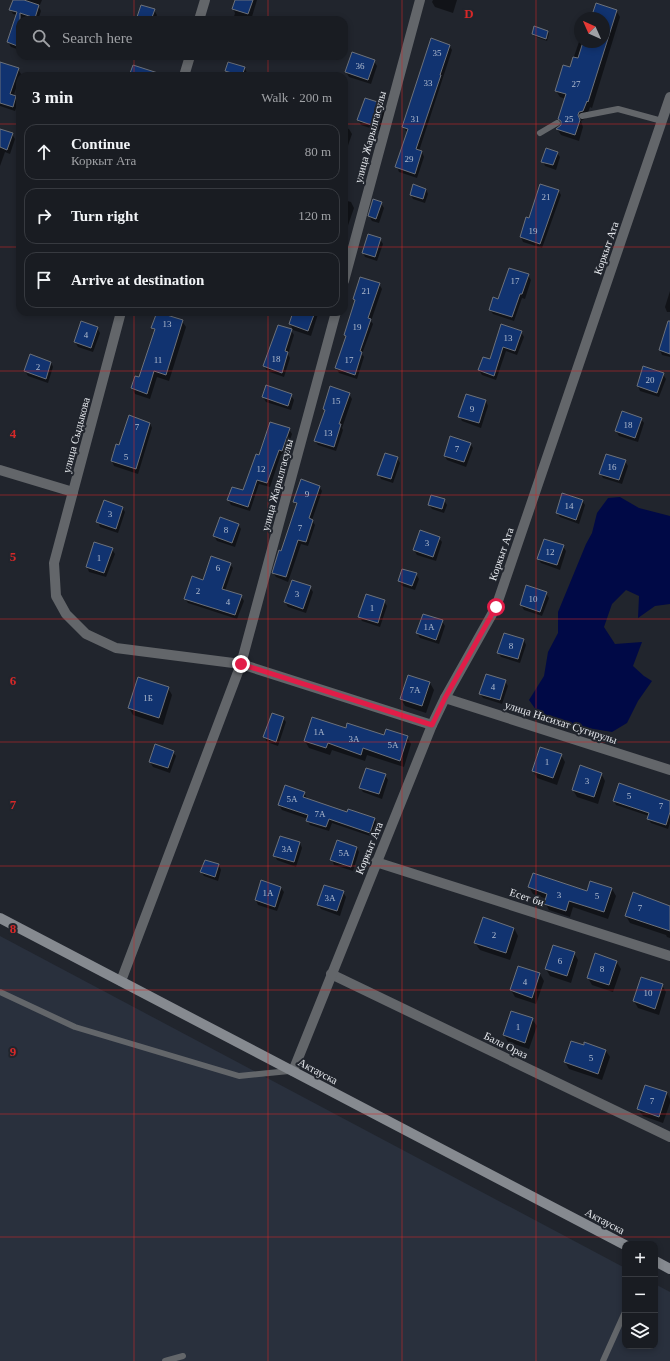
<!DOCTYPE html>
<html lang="en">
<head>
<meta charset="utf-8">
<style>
	:root { --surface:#191c22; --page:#26292f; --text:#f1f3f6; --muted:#9fa1a5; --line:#373a40 }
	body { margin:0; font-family:Georgia,serif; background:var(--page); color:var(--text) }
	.controls { position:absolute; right:12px; bottom:12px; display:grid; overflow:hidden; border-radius:8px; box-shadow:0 2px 6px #0003 }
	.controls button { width:36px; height:36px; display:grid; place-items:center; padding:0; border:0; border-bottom:1px solid var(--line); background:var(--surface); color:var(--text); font:20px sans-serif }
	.compass { position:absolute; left:574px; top:12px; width:36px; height:36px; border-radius:50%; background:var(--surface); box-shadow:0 2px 6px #0003; rotate:315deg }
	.stop { position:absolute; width:12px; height:12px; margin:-9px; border:3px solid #e11d48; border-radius:50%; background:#fff }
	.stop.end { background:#e11d48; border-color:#fff; box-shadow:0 1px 4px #0008 }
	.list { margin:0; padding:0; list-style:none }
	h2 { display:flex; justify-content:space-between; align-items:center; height:52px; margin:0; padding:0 16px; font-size:17px }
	h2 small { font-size:13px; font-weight:400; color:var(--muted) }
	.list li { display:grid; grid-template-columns:26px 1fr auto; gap:12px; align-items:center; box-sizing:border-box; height:56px; margin:0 8px 8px; padding:0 8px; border:1px solid var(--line); border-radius:12px }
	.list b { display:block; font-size:15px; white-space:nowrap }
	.list p { margin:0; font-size:13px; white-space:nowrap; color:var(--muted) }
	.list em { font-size:13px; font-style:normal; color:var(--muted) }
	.icon { flex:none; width:22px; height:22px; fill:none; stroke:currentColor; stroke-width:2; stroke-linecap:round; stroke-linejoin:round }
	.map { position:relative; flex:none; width:670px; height:1361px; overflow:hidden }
	.search { position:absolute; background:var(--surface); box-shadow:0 2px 6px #0003; left:16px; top:16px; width:332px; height:44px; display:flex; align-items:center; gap:10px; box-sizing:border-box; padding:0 14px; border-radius:12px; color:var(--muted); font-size:15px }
	.panel { position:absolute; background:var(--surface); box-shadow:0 2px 6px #0003; left:16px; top:72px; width:332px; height:244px; border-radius:12px }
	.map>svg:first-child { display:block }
</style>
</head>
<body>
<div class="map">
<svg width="670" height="1361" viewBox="0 0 670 1361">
	<rect width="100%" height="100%" fill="#21252d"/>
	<polygon fill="#29303d" points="0,936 625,1268 625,1346 655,1346 655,1284 670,1292 670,1361 0,1361"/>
	<polygon fill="#000946" points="620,497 639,508 670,516 670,604 655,606 638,618 639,596 626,590 612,604 604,627 615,644 642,642 633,666 644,676 652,681 638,701 627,723 612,732 588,728 555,721 536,710 529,700 544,676 548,652 558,633 558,612 586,544 592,533 597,513 608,498"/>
	<g fill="#0007">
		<polygon points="14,0 42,0 39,7 41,11 38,20 20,20 20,50 11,47 8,42 17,15 13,14 10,9"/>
		<polygon points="236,0 257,0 251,20 233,20 235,13 233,9"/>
		<polygon points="433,0 457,0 453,13 435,7 432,2"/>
		<polygon points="154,10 157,15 155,20 138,20"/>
		<polygon points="616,10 620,17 592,108 590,107 586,118 581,121 583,127 579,141 561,135 557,129 562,125 559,119 566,99 560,97 556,91 570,68 580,39 580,42 604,42 604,18 592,18"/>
		<polygon points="548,32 549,34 547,41 534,36 533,34"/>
		<polygon points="449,45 452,50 419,151 422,152 424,157 417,178 399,172 397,167 408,132 406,131 403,127"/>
		<polygon points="131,56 142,56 141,59"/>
		<polygon points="374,61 377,66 371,84 349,77 346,72"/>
		<polygon points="229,63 245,68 247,73 246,76 224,76"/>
		<polygon points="0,67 18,69 21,74 13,97 15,97 18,102 15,111 0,106"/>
		<polygon points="383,105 386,110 379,131 361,125 358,120"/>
		<polygon points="344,127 349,129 352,134 344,157"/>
		<polygon points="0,130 12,134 15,139 10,154 5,152 0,166"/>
		<polygon points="557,153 560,157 556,170 545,166 543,161"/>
		<polygon points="426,189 428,194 425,203 413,199 411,195"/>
		<polygon points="558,190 561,195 542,248 523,242 521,237 527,219 529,220"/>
		<polygon points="344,200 351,202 354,208 344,237 346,241 344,248"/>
		<polygon points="381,203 384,208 379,223 372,221 369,216"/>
		<polygon points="380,239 383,244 377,261 365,257 363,253"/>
		<polygon points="528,275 531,280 525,299 522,298 514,321 493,314 490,310 499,300"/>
		<polygon points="379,284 382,289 371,321 373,324 362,354 364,357 357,379 339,373 336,368 346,338 345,335 356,302 354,299"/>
		<polygon points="670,291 670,312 667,312 665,307"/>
		<polygon points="294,312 317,312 318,314 311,336 293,330 290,324"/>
		<polygon points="182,321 186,327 169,381 157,377 150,399 135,394 132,388 139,378 155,332 153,328"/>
		<polygon points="502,326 521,332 524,337 517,355 506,351 496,380 482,375 479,370 490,360"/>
		<polygon points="97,328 100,333 93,352 78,347 75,342"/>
		<polygon points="291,330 294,335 288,354 290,358 284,377 267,371 264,366"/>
		<polygon points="670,333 670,357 662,355 660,350"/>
		<polygon points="30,356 51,362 53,367 48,383 28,376 25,371"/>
		<polygon points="644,368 663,374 666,379 659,397 640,391 638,386"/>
		<polygon points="349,394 352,399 342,428 343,430 336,451 318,445 315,441 325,411 324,409"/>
		<polygon points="291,395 294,400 291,410 266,402 263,397"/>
		<polygon points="467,395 486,401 488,406 481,428 462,421 460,417"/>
		<polygon points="641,419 644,423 638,442 619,436 616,431"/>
		<polygon points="150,423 152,428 138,474 114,466 112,461 119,447"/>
		<polygon points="289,429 292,434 285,455 281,454 270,487 259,484 250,511 231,505 228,500 244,492 260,457"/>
		<polygon points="470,443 473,448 466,467 447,460 445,456"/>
		<polygon points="397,458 400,463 393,483 381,479 379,475"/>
		<polygon points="625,461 628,466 622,484 603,478 600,473"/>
		<polygon points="319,486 322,491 312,520 315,525 308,546 301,544 288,582 276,577 273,573 282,552 297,506 294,502"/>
		<polygon points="444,500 447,505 444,513 432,509 429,505"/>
		<polygon points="582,500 585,505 579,524 560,517 557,513"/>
		<polygon points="122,507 125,512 118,533 100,527 98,522"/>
		<polygon points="238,524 241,529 235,547 217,541 214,536"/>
		<polygon points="439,538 442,542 436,561 417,555 414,550"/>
		<polygon points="563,546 566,551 560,570 541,563 538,559"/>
		<polygon points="112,549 115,554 106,577 89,572 87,567"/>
		<polygon points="230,564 233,568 225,591 241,596 244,601 237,619 188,603 185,599 204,581"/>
		<polygon points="416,574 419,579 415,590 402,586 399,581"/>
		<polygon points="310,587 313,592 306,613 288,607 285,602"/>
		<polygon points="527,587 546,593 549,598 542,616 524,610 521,605"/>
		<polygon points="384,601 387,606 380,627 362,621 359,616"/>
		<polygon points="423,615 442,621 445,626 439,644 420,638 417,633"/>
		<polygon points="524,640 526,645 520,663 501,657 498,652"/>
		<polygon points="505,681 508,686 502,704 483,698 480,694"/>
		<polygon points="430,683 434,690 426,713 405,706 401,699"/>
		<polygon points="168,688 172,695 163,725 133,715 129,708"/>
		<polygon points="283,718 286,722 278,746 267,742 264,737"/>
		<polygon points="346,729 384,736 407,737 411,744 404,767 367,755 365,761 332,750 330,755 309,748 305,741"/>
		<polygon points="173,752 176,756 170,773 153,767 150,762"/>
		<polygon points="561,755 565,762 557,785 537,778 533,771"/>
		<polygon points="601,773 605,781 598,804 577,797 573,790"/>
		<polygon points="385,775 388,780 382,799 363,792 360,788"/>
		<polygon points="304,793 307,798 307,800 348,813 374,818 377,823 373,837 332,823 329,831 310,825 307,820 308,819 282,810 279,805"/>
		<polygon points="614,800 670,802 670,823 668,829 651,823 648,819 649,816 616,805"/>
		<polygon points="300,843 302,848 296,867 277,860 275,856"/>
		<polygon points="357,848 359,852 353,871 334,865 332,860"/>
		<polygon points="205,861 219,865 221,870 218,881 204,876 201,872"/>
		<polygon points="529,887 588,892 612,889 616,896 608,919 573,907 570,917 549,910 545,903 547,899 533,894"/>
		<polygon points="281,888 284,892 277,911 258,905 256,900"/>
		<polygon points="343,892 346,897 340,916 321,909 318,905"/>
		<polygon points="634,893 670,907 670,938 667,937 666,935 630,923 626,916"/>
		<polygon points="514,928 518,936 510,960 480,950 475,943"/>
		<polygon points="574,953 578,960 571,983 550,976 546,969"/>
		<polygon points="616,961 621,969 613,992 592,985 588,978"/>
		<polygon points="540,974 544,981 536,1004 515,997 511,990"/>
		<polygon points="662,985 666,992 659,1015 638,1008 634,1001"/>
		<polygon points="532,1019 537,1026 529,1049 508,1042 504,1035"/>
		<polygon points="606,1051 610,1057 602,1080 569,1069 565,1062"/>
		<polygon points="646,1086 667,1093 670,1099 670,1103 663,1123 643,1116 638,1109"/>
	</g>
	<g fill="#113370" stroke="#6c717a">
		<polygon points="13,0 24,0 39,5 35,18 20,13 20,47 7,42 17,12 9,10"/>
		<polygon points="235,0 253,0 248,14 232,9"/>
		<polygon points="596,3 617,10 588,102 587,101 583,111 579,112 578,115 580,120 575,135 556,129 561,125 561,121 558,119 566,94 555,91 563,65 570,67 573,57 578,58 583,42 604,42 604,18 591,18"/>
		<polygon points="141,5 155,9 151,20 136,20"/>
		<polygon points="534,26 548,31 546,39 532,34"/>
		<polygon points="431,38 450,45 440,75 441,75 416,149 422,151 415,174 395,167 408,129 402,127"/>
		<polygon points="352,52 375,60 368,80 345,72"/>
		<polygon points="0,62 19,68 10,94 16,96 13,107 0,103"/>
		<polygon points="228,62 245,67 242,76 225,71"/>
		<polygon points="133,65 161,74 161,76 129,76"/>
		<polygon points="365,98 384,104 377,127 357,120"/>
		<polygon points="0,129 13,133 7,150 0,147"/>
		<polygon points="546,148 558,152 553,165 541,162"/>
		<polygon points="413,184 426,189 423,199 410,195"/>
		<polygon points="540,184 559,190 540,244 520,237 526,217 529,218"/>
		<polygon points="373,199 382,202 376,219 368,216"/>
		<polygon points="368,234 381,238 375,257 362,253"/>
		<polygon points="509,268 529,274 522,294 520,294 512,317 489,310 493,297 498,299"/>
		<polygon points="360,277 380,283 368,318 371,319 360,351 362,352 355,375 335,368 346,336 344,335 355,300 353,299"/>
		<polygon points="157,312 183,320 166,375 154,371 147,394 131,388 135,376 139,377 155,329 151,328"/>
		<polygon points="293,312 315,312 308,331 289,324"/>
		<polygon points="81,321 98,327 91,348 74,342"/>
		<polygon points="668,321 670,321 670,354 659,350"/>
		<polygon points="501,324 522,331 515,351 503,347 494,376 478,370 483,357 490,359"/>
		<polygon points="278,325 292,329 285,351 288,352 282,373 263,366"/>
		<polygon points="30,354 51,362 46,379 24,371"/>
		<polygon points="643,366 664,373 657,393 637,386"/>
		<polygon points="266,385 292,394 288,406 262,397"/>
		<polygon points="330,386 350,393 339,424 341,424 334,447 314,441 325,410 323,409"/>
		<polygon points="466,394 486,400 479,423 458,417"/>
		<polygon points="622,411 642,418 635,438 615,431"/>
		<polygon points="129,415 150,423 136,469 111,461 116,444 119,445"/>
		<polygon points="270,422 290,428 282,451 279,450 267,483 257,480 248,507 227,500 232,487 243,490 256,454 259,455"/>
		<polygon points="450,436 471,443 464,462 444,456"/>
		<polygon points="385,453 398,457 391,479 377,475"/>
		<polygon points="606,454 626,460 619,480 599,474"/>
		<polygon points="301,479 320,486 309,518 313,520 306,542 298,540 286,577 272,573 279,550 281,551 297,503 293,502"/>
		<polygon points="562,493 583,500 576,520 556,513"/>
		<polygon points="431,495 445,499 442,509 428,505"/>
		<polygon points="104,500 123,507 116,529 96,522"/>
		<polygon points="220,517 239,524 232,543 213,536"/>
		<polygon points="420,530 440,537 433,557 413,550"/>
		<polygon points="544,539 564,545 557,565 537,559"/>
		<polygon points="94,542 113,548 104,573 86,567"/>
		<polygon points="211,556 231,563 222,589 242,595 235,615 184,599 192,576 203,580"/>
		<polygon points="402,569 417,573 412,586 398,581"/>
		<polygon points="292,580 311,586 303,609 284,602"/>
		<polygon points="526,585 547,592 540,612 520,605"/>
		<polygon points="366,594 385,600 378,623 358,617"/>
		<polygon points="423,614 443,620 436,640 416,633"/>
		<polygon points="504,633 524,639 518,659 497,653"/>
		<polygon points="486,674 506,680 500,700 479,694"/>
		<polygon points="408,675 430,682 422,706 400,699"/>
		<polygon points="138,677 169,687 159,718 128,708"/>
		<polygon points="272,713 284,717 276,742 263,737"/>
		<polygon points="312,717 346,728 347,723 384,735 386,729 408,736 400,761 363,748 361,755 328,743 326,748 304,741"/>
		<polygon points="155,744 174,751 168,768 149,762"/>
		<polygon points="540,747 562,754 553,778 532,771"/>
		<polygon points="580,765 602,773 594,797 572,790"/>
		<polygon points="366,768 386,774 379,794 359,788"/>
		<polygon points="619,783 670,801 670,812 666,825 647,819 649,813 613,801"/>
		<polygon points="285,785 305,792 303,797 347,812 348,809 375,818 370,833 329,819 326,827 306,821 308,815 278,805"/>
		<polygon points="280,836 300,842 294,862 273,856"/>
		<polygon points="337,840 357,847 351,867 330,860"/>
		<polygon points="205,860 219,864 215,877 200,872"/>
		<polygon points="533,873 587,891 590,881 612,888 604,912 569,901 566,911 544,904 547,894 528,887"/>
		<polygon points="261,880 281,887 275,907 255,900"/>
		<polygon points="324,885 344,891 337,911 317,905"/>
		<polygon points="633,892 670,906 670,931 625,916"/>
		<polygon points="483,917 514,928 506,953 474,943"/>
		<polygon points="553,945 575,952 567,976 545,969"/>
		<polygon points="595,953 617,961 609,985 587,978"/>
		<polygon points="518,966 540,973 532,998 510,990"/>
		<polygon points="641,977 663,984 655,1009 633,1001"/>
		<polygon points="511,1011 533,1018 525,1043 503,1035"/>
		<polygon points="571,1041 584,1045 584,1042 606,1050 598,1074 564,1062"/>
		<polygon points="645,1085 667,1092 659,1117 637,1109"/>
	</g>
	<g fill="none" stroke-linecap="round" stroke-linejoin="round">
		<g stroke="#63666a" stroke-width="6">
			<polyline points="582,116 618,109 662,121"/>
			<polyline points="540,133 557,123"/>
			<polyline points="0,992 75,1027 239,1076 289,1071"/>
			<polyline points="165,1361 183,1356"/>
			<polyline points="603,1361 625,1312"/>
		</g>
		<g stroke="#63666a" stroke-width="10">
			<polyline points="199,20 205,0"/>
			<polyline points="184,76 190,56"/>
			<polyline points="344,281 420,0"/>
			<polyline points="121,312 54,563 56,596 66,614 86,634 116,648 241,664 432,725"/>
			<polyline points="0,470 73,492"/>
			<polyline points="445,698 670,770"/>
			<polyline points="376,862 670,956"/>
			<polyline points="331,974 670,1137"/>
			<polyline points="121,981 241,664 336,312"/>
			<polyline points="293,1071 432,725 445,698 496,607 670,97"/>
		</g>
		<g stroke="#868a90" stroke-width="10">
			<polyline points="0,918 625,1245"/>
			<polyline points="655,1261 670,1269"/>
		</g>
	</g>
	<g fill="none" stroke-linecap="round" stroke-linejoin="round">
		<polyline stroke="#e11d48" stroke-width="5" points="241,664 432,725 445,698 496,607"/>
	</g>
	<path fill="none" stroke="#d62828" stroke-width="1" stroke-opacity="0.55" d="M134,0V20M268,0V20M402,0V1361M536,0V1361M134,56V76M268,56V76M0,124H20M344,124H670M0,247H20M344,247H670M134,312V1361M268,312V1361M0,371H670M0,495H670M0,619H670M0,742H670M0,866H670M0,990H670M0,1114H670M0,1237H670"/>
	<g text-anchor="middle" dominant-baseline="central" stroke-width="4" stroke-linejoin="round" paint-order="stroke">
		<g font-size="9" fill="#b0bbce">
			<text x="437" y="53">35</text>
			<text x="360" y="66">36</text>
			<text x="428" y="83">33</text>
			<text x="576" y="84">27</text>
			<text x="415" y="119">31</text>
			<text x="569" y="119">25</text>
			<text x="409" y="159">29</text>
			<text x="546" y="197">21</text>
			<text x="533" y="231">19</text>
			<text x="515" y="281">17</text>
			<text x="366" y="291">21</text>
			<text x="167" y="324">13</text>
			<text x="357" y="327">19</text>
			<text x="86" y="335">4</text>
			<text x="508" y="338">13</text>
			<text x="276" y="359">18</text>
			<text x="158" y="360">11</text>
			<text x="349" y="360">17</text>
			<text x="38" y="367">2</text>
			<text x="650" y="380">20</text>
			<text x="336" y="401">15</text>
			<text x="472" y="409">9</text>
			<text x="628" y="425">18</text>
			<text x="137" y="427">7</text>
			<text x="328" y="433">13</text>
			<text x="457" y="449">7</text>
			<text x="126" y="457">5</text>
			<text x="612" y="467">16</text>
			<text x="261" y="469">12</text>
			<text x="307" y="494">9</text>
			<text x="569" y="506">14</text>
			<text x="110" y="514">3</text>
			<text x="300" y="528">7</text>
			<text x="226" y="530">8</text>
			<text x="427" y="543">3</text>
			<text x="550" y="552">12</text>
			<text x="99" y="558">1</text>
			<text x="218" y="568">6</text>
			<text x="198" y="591">2</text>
			<text x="297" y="594">3</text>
			<text x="533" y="599">10</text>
			<text x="228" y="602">4</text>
			<text x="372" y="608">1</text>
			<text x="429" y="627">1А</text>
			<text x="511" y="646">8</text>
			<text x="493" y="687">4</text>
			<text x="415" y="690">7А</text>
			<text x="148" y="698">1Б</text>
			<text x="319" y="732">1А</text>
			<text x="354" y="739">3А</text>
			<text x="393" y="745">5А</text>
			<text x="547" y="762">1</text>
			<text x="587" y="781">3</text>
			<text x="629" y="796">5</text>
			<text x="292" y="799">5А</text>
			<text x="661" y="806">7</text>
			<text x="320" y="814">7А</text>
			<text x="287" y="849">3А</text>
			<text x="344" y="853">5А</text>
			<text x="268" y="893">1А</text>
			<text x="559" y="895">3</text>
			<text x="597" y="896">5</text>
			<text x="330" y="898">3А</text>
			<text x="640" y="908">7</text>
			<text x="494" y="935">2</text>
			<text x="560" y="961">6</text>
			<text x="602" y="969">8</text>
			<text x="525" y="982">4</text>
			<text x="648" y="993">10</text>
			<text x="518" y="1027">1</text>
			<text x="591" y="1058">5</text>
			<text x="652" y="1101">7</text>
		</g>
		<g font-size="11" fill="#e5e8ed" stroke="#21252d">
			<text transform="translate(370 137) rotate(-75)">улица Жарылгасулы</text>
			<text transform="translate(606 248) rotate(-71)">Коркыт Ата</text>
			<text transform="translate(76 435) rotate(-75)">улица Сыдыкова</text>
			<text transform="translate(277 485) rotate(-75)">улица Жарылгасулы</text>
			<text transform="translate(501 554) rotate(-71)">Коркыт Ата</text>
			<text transform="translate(561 722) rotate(18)">улица Насихат Сугирулы</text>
			<text transform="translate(369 848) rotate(-68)">Коркыт Ата</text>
			<text transform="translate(527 897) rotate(18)">Есет би</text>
			<text transform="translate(506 1045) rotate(26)">Бала Ораз</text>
			<text transform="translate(318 1071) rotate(28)">Актауска</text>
			<text transform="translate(605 1221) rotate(28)">Актауска</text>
		</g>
	</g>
	<g font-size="13" text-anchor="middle" font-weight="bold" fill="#d62828" stroke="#21252d" stroke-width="4" stroke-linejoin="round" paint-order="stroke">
		<text x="469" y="18">D</text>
		<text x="13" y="438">4</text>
		<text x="13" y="561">5</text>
		<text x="13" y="685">6</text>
		<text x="13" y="809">7</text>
		<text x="13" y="933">8</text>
		<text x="13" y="1056">9</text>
	</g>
</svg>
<div class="controls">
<button>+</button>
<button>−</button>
<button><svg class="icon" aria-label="layers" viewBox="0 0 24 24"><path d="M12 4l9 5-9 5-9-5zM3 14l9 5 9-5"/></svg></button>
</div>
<svg class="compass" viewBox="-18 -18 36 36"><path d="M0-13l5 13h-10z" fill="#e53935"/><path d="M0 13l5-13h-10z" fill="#9fa1a5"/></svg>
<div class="stop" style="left:496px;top:607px"></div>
<div class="stop end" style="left:241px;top:664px"></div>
<div class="search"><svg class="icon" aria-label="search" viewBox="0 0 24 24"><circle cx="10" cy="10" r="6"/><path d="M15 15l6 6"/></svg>Search here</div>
<section class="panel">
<h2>3 min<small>Walk · 200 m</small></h2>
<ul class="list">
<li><svg class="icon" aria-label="ahead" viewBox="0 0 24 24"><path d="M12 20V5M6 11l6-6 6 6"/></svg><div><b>Continue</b><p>Коркыт Ата</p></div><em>80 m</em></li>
<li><svg class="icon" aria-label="right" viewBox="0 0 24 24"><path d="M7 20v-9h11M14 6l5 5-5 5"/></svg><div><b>Turn right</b></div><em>120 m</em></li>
<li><svg class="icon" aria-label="arrive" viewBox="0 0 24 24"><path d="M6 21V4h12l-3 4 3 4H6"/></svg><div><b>Arrive at destination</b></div></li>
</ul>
</section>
</div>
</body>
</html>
